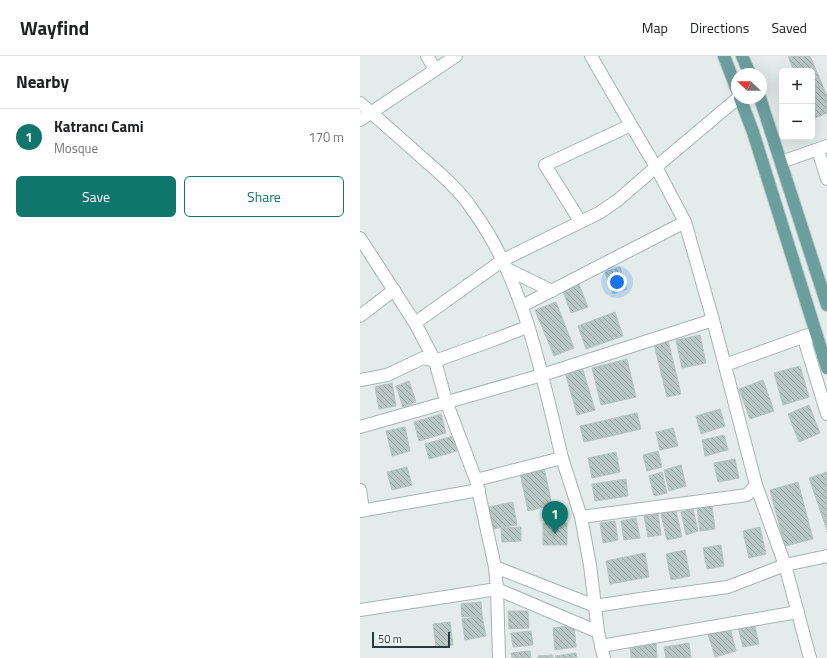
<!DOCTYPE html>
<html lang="en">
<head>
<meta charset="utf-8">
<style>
	:root { --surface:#fff; --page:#f6f6f6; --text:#202124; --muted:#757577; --line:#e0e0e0; --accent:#0f766e }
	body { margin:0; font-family:"Titillium Web",sans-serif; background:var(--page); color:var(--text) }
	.controls { position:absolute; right:12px; top:12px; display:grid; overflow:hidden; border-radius:6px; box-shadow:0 4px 16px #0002 }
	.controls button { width:36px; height:36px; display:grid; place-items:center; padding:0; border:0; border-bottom:1px solid var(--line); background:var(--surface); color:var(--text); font:20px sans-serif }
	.compass { position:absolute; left:371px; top:12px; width:36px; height:36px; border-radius:50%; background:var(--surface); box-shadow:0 4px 16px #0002; rotate:292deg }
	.scale { position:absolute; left:12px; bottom:10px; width:78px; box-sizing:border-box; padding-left:4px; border:2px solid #243c3b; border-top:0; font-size:11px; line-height:14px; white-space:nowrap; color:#243c3b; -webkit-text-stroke:3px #f4f9f7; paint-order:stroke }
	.you { position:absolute; left:257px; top:226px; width:14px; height:14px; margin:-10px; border:3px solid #fff; border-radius:50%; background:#1a73e8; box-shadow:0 0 0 6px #1a73e833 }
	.badge { display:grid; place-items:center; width:26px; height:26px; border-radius:50%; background:var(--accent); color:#fff; font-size:13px; font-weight:700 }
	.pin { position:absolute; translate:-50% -33px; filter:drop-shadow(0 1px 2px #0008) }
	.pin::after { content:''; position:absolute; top:21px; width:14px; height:12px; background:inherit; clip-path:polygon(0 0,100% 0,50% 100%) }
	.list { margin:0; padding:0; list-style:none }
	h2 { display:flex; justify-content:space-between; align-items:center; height:52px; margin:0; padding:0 16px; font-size:17px }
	h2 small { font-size:13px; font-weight:400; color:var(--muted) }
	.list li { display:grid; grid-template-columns:26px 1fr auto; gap:12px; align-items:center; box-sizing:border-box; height:56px; padding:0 16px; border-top:1px solid var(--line) }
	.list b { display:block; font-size:15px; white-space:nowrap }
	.list p { margin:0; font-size:13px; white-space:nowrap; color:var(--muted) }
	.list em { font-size:13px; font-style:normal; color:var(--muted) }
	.actions { display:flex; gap:8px; padding:12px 16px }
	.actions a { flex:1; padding:9px 0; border:1px solid var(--accent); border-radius:6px; text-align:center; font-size:14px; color:var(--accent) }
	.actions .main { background:var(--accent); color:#fff }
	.map { position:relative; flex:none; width:467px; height:602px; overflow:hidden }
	header { display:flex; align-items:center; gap:24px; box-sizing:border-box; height:56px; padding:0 20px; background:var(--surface); border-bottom:1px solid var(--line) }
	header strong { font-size:19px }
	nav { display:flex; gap:22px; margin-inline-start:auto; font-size:14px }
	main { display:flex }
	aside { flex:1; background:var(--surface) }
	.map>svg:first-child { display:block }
</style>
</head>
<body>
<header>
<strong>Wayfind</strong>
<nav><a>Map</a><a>Directions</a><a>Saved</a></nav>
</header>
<main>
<aside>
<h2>Nearby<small></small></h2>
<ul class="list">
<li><span class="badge">1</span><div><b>Katrancı Cami</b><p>Mosque</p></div><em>170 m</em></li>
</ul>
<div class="actions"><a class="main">Save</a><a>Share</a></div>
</aside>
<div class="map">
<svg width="467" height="602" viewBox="0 0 467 602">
	<defs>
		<pattern id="building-back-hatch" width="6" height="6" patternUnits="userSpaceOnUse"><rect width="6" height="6" fill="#b9c7c4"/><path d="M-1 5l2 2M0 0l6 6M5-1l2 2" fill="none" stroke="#96a3a0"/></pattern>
	</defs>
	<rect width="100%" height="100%" fill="#e3ecea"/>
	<g fill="url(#building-back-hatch)" stroke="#b6c5c2">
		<polygon points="428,0 450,0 467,40 467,57 455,62 452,56 452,15 434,15"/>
		<polygon points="260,211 267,233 253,238 245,216"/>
		<polygon points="218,226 228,251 211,257 202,232"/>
		<polygon points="196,246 214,292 194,300 175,254"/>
		<polygon points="255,256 263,280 226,293 218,270"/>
		<polygon points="340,279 346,307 322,312 316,284"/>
		<polygon points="308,284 321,338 307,341 294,288"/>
		<polygon points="267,303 276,341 241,349 232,312"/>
		<polygon points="440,310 449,341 423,349 414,317"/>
		<polygon points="222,311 235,354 217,359 205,316"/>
		<polygon points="403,324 414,355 390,363 379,333"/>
		<polygon points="49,325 56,346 43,351 36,330"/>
		<polygon points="32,327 36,350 19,353 15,331"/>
		<polygon points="449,349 460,377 439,386 428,358"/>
		<polygon points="360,353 365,370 341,378 336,360"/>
		<polygon points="277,357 281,373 224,386 220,370"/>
		<polygon points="81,358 86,377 59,385 54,366"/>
		<polygon points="45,371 50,395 32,400 26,375"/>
		<polygon points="313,372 318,390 300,394 296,376"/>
		<polygon points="364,379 368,394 345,400 342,384"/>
		<polygon points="93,380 97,395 69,403 65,388"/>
		<polygon points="298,395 302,411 287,415 283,399"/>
		<polygon points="256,396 260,416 232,422 228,402"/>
		<polygon points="375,403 379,422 358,426 354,407"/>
		<polygon points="321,409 326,430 309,435 304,414"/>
		<polygon points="47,411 52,429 32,434 27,416"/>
		<polygon points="184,412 192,449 168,455 160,417"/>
		<polygon points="302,416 307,437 294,440 289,420"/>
		<polygon points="467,416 467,474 449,422"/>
		<polygon points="266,423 268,440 235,445 232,428"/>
		<polygon points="438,426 453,483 425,490 410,434"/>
		<polygon points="153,446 157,469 132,473 128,451"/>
		<polygon points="352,450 355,473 340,475 337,452"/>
		<polygon points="333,453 338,475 326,479 321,456"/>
		<polygon points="316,455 322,481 307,484 301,458"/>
		<polygon points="298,458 301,479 288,481 284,460"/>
		<polygon points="276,462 280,482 264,484 261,465"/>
		<polygon points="255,465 258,484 243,487 240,467"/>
		<rect x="183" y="467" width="24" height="22"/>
		<polygon points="161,471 161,485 142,486 141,472"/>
		<polygon points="400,471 406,498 389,502 383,475"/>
		<polygon points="361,489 364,510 347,513 343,492"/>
		<polygon points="325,494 330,520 311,524 306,498"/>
		<polygon points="285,497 289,521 250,528 246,505"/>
		<polygon points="121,546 122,560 102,561 101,548"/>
		<polygon points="148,555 168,555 169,572 149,573"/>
		<polygon points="122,560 126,580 105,584 102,563"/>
		<polygon points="90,566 93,589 76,591 73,568"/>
		<polygon points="394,567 399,588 383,591 378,571"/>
		<polygon points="214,569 216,591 195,594 193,572"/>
		<polygon points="370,572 376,595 355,601 348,578"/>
		<polygon points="171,575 173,589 153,591 151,577"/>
		<polygon points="296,587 297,602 271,602 270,590"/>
		<polygon points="329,587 331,602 306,602 304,591"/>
		<polygon points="170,595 171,602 152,602 151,597"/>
		<polygon points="216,597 217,602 196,602 195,600"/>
		<polygon points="192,599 193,602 178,602 178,600"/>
	</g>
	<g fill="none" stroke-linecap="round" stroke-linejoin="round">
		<defs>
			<g id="minor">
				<polyline points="67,0 75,13"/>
				<polyline points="231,0 271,69"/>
				<path d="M0,47C20,64 40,82 59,99C78,116 98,132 112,153C164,223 182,319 202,402"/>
				<polyline points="0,64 96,0"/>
				<polyline points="458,94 467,123"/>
				<polyline points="421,106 467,90"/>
				<polyline points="0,182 55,267 75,305 86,345 116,424 135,511"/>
				<polyline points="147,213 192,235"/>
				<polyline points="162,250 325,166"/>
				<polyline points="0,260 34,234"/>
				<polyline points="353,264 325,166 296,111 378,42"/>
				<polyline points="55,267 143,204 239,157 258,144 296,111 271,69 185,109 220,165"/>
				<polyline points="365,309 448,279 446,289 467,358"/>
				<polyline points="0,324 27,319 63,302 75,305 136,283 167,271"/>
				<polyline points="0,371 182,319 353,264 396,429"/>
				<polyline points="116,424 202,402 221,461 230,509 235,550 280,543 368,531 425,509 396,429 387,439 221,461"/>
				<polyline points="0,434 3,454"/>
				<polyline points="0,455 119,434"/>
				<polyline points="0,554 137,533 139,602"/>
				<polyline points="238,576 137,533 135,511 235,550 238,576 244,602"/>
				<polyline points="241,590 438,556"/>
				<polyline points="450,602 425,509 467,500"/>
			</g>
			<g id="major">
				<polyline points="364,0 377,34"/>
				<polyline points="382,0 390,18"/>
				<polyline points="380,42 393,76 467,312"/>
				<polyline points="400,42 467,249"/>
			</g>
		</defs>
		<use href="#minor" stroke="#a6b4b2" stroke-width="14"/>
		<use href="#major" stroke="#c2c8c8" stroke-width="14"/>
		<use href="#minor" stroke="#fff" stroke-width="12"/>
		<use href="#major" stroke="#6a9f9d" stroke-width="12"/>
	</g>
</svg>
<div class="controls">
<button>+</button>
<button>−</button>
</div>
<svg class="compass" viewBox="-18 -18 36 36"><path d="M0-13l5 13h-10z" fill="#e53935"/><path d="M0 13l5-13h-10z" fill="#757577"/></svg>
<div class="scale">50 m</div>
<div class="you"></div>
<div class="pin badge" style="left:195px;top:478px">1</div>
</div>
</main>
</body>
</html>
